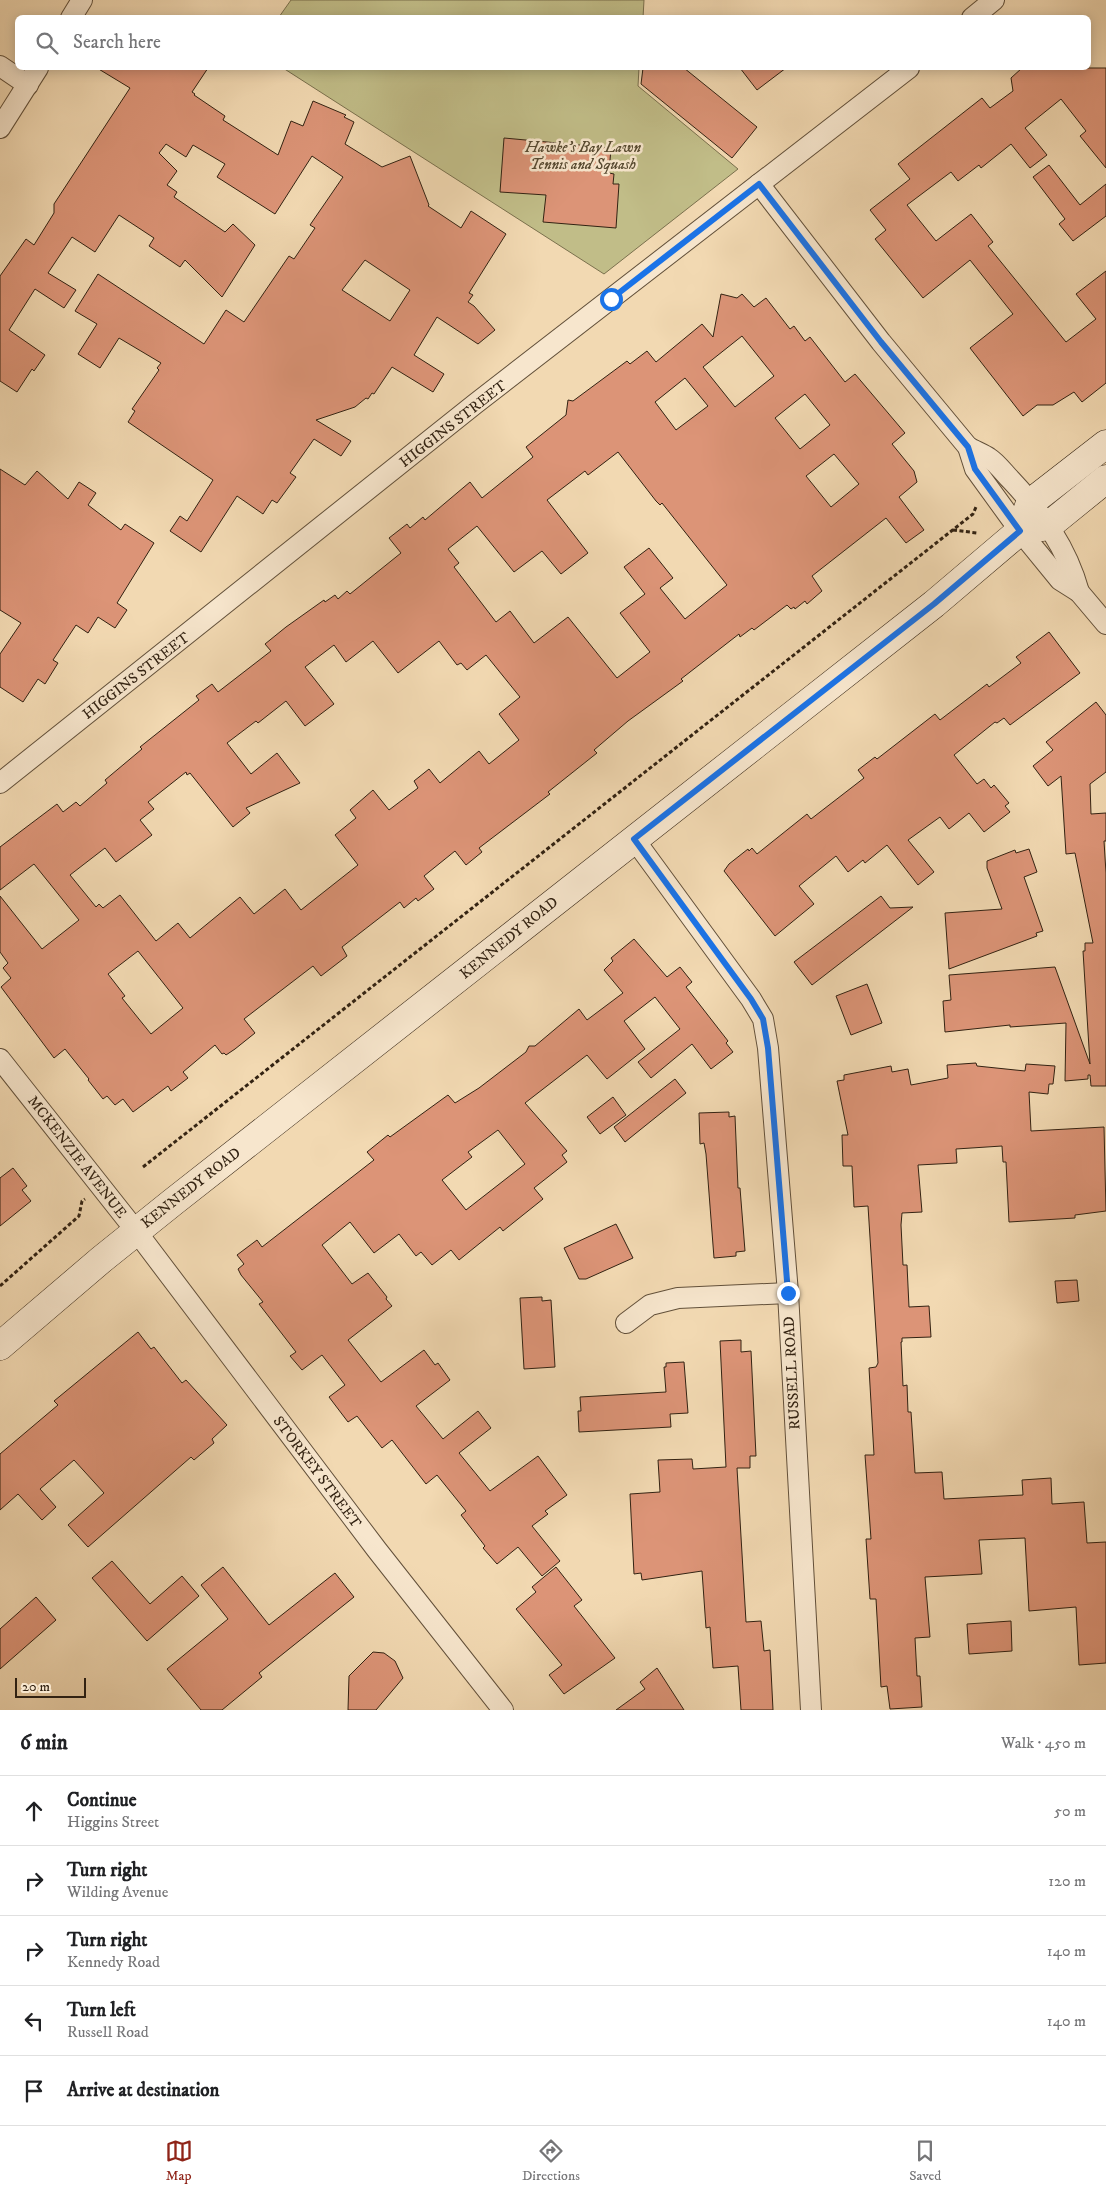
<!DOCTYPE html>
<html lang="en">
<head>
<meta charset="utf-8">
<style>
	:root { --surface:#fff; --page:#f6f6f6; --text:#202124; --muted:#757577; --line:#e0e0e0; --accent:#8f2418 }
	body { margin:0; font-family:"IM FELL DW Pica",serif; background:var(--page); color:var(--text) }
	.scale { position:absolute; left:15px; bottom:12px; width:71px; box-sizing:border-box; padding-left:5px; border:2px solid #322212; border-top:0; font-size:14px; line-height:18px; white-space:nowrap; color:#322212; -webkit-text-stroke:4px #f7e6cd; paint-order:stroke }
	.stop { position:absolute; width:15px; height:15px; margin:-11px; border:4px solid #1a73e8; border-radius:50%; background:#fff }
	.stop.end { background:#1a73e8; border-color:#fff; box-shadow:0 1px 5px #0008 }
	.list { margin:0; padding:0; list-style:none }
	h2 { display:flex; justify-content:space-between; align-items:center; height:65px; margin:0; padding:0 20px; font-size:21px }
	h2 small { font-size:16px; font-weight:400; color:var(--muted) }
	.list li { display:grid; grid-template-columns:32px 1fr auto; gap:15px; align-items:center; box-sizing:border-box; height:70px; padding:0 20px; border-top:1px solid var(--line) }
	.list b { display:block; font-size:19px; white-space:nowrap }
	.list p { margin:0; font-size:16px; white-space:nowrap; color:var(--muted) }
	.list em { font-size:16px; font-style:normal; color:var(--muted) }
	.icon { flex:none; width:28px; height:28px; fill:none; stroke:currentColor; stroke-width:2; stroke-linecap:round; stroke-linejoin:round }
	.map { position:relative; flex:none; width:1106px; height:1710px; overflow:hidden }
	.search { position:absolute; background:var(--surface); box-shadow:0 2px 12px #0003; left:15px; right:15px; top:15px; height:55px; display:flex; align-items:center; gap:12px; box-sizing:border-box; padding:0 18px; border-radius:8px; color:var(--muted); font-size:19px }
	.sheet { height:415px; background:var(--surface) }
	nav { display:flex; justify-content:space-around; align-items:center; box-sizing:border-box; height:70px; border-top:1px solid var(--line); background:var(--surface); font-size:14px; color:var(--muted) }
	nav a { display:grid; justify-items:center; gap:2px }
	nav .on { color:var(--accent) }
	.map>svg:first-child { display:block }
</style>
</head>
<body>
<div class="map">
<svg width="1106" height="1710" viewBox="0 0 1106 1710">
	<rect width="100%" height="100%" fill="#f2d9b2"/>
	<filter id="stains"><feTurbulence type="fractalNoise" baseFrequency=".004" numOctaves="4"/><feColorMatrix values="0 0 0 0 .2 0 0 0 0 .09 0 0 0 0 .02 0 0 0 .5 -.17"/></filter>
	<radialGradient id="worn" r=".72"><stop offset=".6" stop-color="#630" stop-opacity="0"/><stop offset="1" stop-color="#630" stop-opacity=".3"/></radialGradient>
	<g fill="#c1bd88" stroke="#7a704d">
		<polygon points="291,0 644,0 643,18 279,17"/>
		<polygon points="283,68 639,68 638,86 738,169 604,274"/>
	</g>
	<g fill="#dc9477" stroke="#322212" fill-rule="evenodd">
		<path d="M97,68H208L192,92L195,94L194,95L225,116L223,120L278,155L291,121L303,126L313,101L346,115L344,117L354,122L345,144L382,167L410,156L429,205L428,206L461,228L471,211L506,234L469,293L473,295L468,302L474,306L495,330L478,344L437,317L414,355L444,374L433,392L392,367L374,394L372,393L368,399L366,398L355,407L316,420L351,441L341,456L314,439L290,473L296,477L277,503L272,500L263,514L237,496L201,552L170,531L180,516L187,521L213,480L128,422L135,411L132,409L159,370L157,368L161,363L119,338L100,368L78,354L97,324L75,311L98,274L204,344L226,310L244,322L289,256L294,259L315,228L310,225L343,177L312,156L275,214L217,177L225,164L193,145L186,157L166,144L159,153L177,171L167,185L177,192L174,197L225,232L233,224L255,245L222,297L185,260L180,267L149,246L154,238L119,215L95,252L72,237L48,273L76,290L64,308L35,289L9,330L45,355L34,371L32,369L17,392L0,381V276L26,239L34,245L54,213V204L130,88ZM365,260L410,290L390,321L342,290Z"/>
		<polygon points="643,68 684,68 757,127 732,158 641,84"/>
		<polygon points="740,68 786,68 757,90"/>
		<polygon points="1022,68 1106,68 1106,168 1080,136 1086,131 1061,99 1025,128 1047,155 1030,168 1011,144 981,168 979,165 958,181 951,172 907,205 936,241 971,214 993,242 988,246 1066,342 1096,319 1076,294 1106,271 1106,383 1082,402 1074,392 1053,405 1037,405 1023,416 970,348 1013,314 970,260 923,298 875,239 886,230 870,210 910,179 898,164 982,98 990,108 1013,91 1011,78"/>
		<polygon points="504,138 611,148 609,173 614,174 613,184 619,184 616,228 543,222 546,195 500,192"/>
		<polygon points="1049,165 1080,205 1106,184 1106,216 1073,241 1059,224 1065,219 1033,177"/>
		<path d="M721,294L737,298L742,294L754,307L766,298L790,329L794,326L805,341L810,337L845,382L855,374L905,433L892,444L914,471L917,482L899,497L924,530L906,543L886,518L812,576L822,591L807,604L805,601L795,609L794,607L791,609L787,605L754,630L752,628L740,637L739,634L681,679L683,681L628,721L594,750L597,753L548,792L550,794L479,848L482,852L466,865L455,851L424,876L434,889L418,901L416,898L404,908L400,902L342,947L347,956L321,976L313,966L244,1019L255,1033L235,1049L226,1055L224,1053L222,1054L215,1045L183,1072L188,1078L171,1091L168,1086L133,1112L123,1099L115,1105L107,1096L103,1099L88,1080L89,1079L65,1049L54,1058L1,987L11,978L3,968L8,963L0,952V896L42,949L79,920L34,864L0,890V847L57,804L63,812L76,802L80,806L107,783L105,780L142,749L140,747L199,700L196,696L212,684L218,692L271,651L265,644L286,627L324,600L325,602L335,595L338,599L347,591L350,594L401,553L389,538L407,524L410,528L423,517L425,520L470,482L482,498L533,457L526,447L566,415L568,400L573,401L627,361L630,364L647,351L656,362L702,324L713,337ZM742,336L774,376L735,407L703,367ZM685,378L708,406L676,430L655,402ZM805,394L830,425L800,449L775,418ZM618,452L656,501L660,505L662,503L727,585L685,619L660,588L673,578L649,548L624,567L645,594L620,613L650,652L617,678L568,617L534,643L510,611L496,622L454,567L459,563L448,549L477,526L514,572L542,551L561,574L588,553L547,500L585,471L588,475ZM834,454L859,484L831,507L806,476ZM373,641L398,673L439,641L457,665L461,663L467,670L486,655L520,697L499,714L519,740L489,764L479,751L440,783L429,769L414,781L418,788L389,810L373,790L350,810L356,818L335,835L358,865L301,910L285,889L254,914L240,897L190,938L178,923L156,941L120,895L103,908L99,904L96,907L70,875L105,848L116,862L152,835L140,820L154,809L148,802L186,772L187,775L190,773L233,827L250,813L246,808L300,783L277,753L251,774L227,743L256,721L258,723L286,701L305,726L334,704L305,667L334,645L346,662ZM138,951L183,1008L151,1034L122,998L125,996L108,974Z"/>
		<polygon points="0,469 25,485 37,471 68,499 79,482 96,493 88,505 121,530 125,524 154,543 117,603 127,610 115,628 98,617 88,633 76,625 53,660 58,663 45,684 38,679 23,702 0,687 0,654 21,623 0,610"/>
		<polygon points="1049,632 1080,673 1010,725 1004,718 997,723 995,722 954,755 977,784 984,779 991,788 994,785 1009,803 1005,806 1010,812 984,832 969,813 949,829 940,817 908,840 934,872 918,885 887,845 865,863 863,860 848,872 836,856 799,886 814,904 775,936 724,871 729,864 748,849 749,851 752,848 757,854 807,814 811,819 864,778 858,770 875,757 877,759 935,714 940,720 987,684 989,687 1021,663 1016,657"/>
		<polygon points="1096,702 1106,715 1106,772 1090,784 1091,814 1106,813 1106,841 1104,841 1106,873 1106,1086 1091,1086 1090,1075 1088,1075 1088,1079 1065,1081 1066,1023 1010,1027 1010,1025 945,1032 943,1001 951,1000 949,975 1055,967 1090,1064 1083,951 1085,951 1085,943 1093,943 1075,853 1066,854 1061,776 1048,786 1033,766 1053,750 1046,742"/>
		<polygon points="1029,849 1037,872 1024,877 1043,931 1036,933 1037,936 949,969 945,913 1002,909 987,868 987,861 1015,850 1016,853"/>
		<polygon points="881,896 890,908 913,907 812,985 794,962"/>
		<path d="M634,939L667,977L680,967L692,982L686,987L728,1041L726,1043L733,1052L711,1069L692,1044L651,1078L638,1062L680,1029L655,997L624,1021L645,1049L607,1079L587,1055L525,1103L567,1151L562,1155L567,1162L534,1188L543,1199L503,1231L500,1227L459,1260L451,1250L432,1265L421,1252L416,1256L399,1234L374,1253L350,1222L322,1245L352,1284L368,1273L387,1297L386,1299L392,1306L348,1340L381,1382L424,1350L435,1365L438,1363L450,1380L416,1406L443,1439L478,1411L491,1428L459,1453L490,1491L538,1456L567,1495L545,1511L548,1514L532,1526L560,1561L542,1576L518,1547L497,1564L483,1548L485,1546L461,1515L466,1511L437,1475L426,1484L392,1440L382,1448L357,1416L348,1422L329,1397L345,1385L322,1355L302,1370L290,1356L296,1352L259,1304L263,1302L241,1275L238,1269L244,1264L237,1255L257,1240L262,1247L374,1160L367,1152L388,1135L390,1137L448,1095L455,1103L479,1088L526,1052L529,1046H535L579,1009L587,1020L623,993L604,970L613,961L611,958ZM498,1130L525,1164L466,1210L442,1180L472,1157L468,1152Z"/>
		<polygon points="867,984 882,1023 851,1035 836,996"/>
		<polygon points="976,1063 977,1066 1025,1071 1026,1064 1055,1066 1053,1084 1049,1084 1048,1094 1029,1092 1031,1131 1104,1127 1106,1211 1075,1215 1075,1218 1009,1222 1006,1162 1003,1162 1002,1146 956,1149 957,1163 918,1165 922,1212 902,1213 901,1225 903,1265 907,1265 909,1307 929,1306 931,1337 902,1338 902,1342 901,1342 903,1386 907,1385 908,1412 911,1412 915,1473 942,1472 944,1499 1023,1495 1022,1480 1051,1478 1052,1504 1084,1502 1087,1543 1106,1542 1106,1663 1079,1665 1076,1607 1029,1611 1025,1538 979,1540 982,1574 925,1577 930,1637 915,1638 917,1676 920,1676 922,1707 890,1709 887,1686 881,1687 876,1599 870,1599 866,1539 871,1539 865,1455 874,1455 869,1368 876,1367 878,1363 868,1206 854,1207 852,1166 843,1166 842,1135 848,1135 837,1081 844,1080 844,1075 891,1066 892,1072 908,1069 911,1085 948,1078 947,1065"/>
		<polygon points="675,1079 686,1093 625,1142 614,1127"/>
		<polygon points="613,1097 626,1115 600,1134 587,1117"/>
		<polygon points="729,1112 729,1117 735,1116 738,1188 740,1188 745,1251 736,1252 736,1256 714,1258 706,1154 704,1143 700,1144 699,1113"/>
		<polygon points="13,1168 27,1186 22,1190 31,1201 0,1226 0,1178"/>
		<polygon points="616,1224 633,1258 586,1279 579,1279 564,1248"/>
		<polygon points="1077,1280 1079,1301 1057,1303 1055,1281"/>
		<polygon points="542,1297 542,1301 551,1300 555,1367 524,1369 520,1298"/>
		<polygon points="138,1332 151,1349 154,1347 182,1383 186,1380 227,1425 212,1439 214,1443 194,1460 191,1457 88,1547 68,1525 104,1493 74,1460 40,1489 56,1507 42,1520 18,1494 0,1510 0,1454 58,1405 54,1401"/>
		<polygon points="741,1340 741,1352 751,1351 756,1456 750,1456 750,1468 737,1468 746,1622 761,1621 764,1651 770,1650 773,1710 741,1710 738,1666 713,1668 710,1627 706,1628 702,1571 642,1580 641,1573 634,1574 630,1494 660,1492 658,1460 692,1459 693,1469 726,1467 720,1341"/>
		<polygon points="684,1362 688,1413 670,1414 671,1427 579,1432 578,1411 581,1411 580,1397 666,1392 664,1367 666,1367 666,1363"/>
		<polygon points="112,1561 150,1604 182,1576 199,1596 147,1641 92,1578"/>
		<polygon points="223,1567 269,1625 335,1573 354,1597 259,1673 262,1677 222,1710 201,1710 167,1669 228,1619 201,1585"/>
		<polygon points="556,1567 582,1600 574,1606 615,1658 564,1694 549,1675 562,1665 516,1609 536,1592 532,1587"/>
		<polygon points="36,1597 56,1620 0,1669 0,1629"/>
		<polygon points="1011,1621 1012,1651 969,1654 967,1624"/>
		<polygon points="373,1652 384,1653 395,1661 403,1678 376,1710 348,1710 349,1676"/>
		<polygon points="657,1668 684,1710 616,1710 645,1689 640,1682"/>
	</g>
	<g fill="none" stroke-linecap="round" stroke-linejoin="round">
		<defs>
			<g id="minor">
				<polyline points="71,18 82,0"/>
				<polyline points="972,18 994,0"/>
				<polyline points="0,66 28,85"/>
				<polyline points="0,128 38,68"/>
				<polyline points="759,184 881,342 968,447 975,469 1020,531 1060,580 1079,592 1106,624"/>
				<path d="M968,447C975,451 983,454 989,458C997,463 1004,473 1011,480C1042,513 1067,548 1079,592"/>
				<polyline points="0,783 475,404 909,68"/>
				<polyline points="634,839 751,999 763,1019 768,1048 788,1293 811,1710"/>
				<polyline points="0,1059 136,1231 377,1550 503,1710"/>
				<polyline points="626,1323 650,1305 678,1298 788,1293"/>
			</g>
			<g id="secondary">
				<polyline points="1020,531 1048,526 1106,479"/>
				<polyline points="0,1346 102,1259 173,1202 934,604 1020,531 1030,503 1106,444"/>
			</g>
		</defs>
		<use href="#minor" stroke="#62503a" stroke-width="22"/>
		<use href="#secondary" stroke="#322212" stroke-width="29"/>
		<g stroke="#322212" stroke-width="3" stroke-dasharray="4 2.5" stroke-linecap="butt">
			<polyline points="953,530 977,533"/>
			<polyline points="143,1167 973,514 976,507"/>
			<polyline points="0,1286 79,1216 82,1201 85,1199"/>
		</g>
		<use href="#minor" stroke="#f7e6cd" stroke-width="20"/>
		<use href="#secondary" stroke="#f7e6cd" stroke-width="28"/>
	</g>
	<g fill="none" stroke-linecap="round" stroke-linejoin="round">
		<polyline stroke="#1a73e8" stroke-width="6" points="611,299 759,184 881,342 968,447 975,469 1020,531 934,604 634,839 751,999 763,1019 768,1048 788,1293"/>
	</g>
	<g text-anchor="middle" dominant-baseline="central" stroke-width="5" stroke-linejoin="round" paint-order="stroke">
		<g font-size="15" font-style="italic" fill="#564930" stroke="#f7e6cd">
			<text x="583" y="147">Hawke's Bay Lawn<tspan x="583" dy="17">Tennis and Squash</tspan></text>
		</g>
		<g font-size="15" fill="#322212" stroke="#f7e6cd">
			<text transform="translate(453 424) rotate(-38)">HIGGINS STREET</text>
			<text transform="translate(136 676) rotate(-38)">HIGGINS STREET</text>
			<text transform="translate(509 938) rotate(-39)">KENNEDY ROAD</text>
			<text transform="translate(77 1157) rotate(52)">MCKENZIE AVENUE</text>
			<text transform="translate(191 1188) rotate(-38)">KENNEDY ROAD</text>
			<text transform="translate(792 1373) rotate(-93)">RUSSELL ROAD</text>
			<text transform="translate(317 1472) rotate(53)">STORKEY STREET</text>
		</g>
	</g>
	<rect width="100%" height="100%" filter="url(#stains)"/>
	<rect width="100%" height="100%" fill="url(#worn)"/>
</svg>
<div class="scale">20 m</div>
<div class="stop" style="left:611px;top:299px"></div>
<div class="stop end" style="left:788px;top:1293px"></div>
<div class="search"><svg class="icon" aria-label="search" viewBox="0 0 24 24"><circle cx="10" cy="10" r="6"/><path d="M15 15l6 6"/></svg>Search here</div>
</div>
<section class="sheet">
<h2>6 min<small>Walk · 450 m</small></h2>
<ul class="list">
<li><svg class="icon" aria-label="ahead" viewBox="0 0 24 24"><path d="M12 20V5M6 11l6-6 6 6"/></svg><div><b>Continue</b><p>Higgins Street</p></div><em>50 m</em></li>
<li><svg class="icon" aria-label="right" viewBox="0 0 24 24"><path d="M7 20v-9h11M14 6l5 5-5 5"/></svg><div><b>Turn right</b><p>Wilding Avenue</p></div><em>120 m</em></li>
<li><svg class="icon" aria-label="right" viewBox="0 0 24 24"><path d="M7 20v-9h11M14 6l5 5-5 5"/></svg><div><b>Turn right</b><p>Kennedy Road</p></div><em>140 m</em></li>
<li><svg class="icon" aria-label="left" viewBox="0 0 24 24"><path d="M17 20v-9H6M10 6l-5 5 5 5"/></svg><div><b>Turn left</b><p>Russell Road</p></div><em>140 m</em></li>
<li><svg class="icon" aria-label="arrive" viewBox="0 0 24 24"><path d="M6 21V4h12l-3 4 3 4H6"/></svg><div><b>Arrive at destination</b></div></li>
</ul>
</section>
<nav>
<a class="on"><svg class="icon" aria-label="map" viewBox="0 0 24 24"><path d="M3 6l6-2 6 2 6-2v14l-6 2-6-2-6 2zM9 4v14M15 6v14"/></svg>Map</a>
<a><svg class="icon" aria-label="directions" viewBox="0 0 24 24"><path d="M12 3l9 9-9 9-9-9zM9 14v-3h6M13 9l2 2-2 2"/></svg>Directions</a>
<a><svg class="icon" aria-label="saved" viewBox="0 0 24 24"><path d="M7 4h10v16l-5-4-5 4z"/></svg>Saved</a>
</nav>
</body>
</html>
